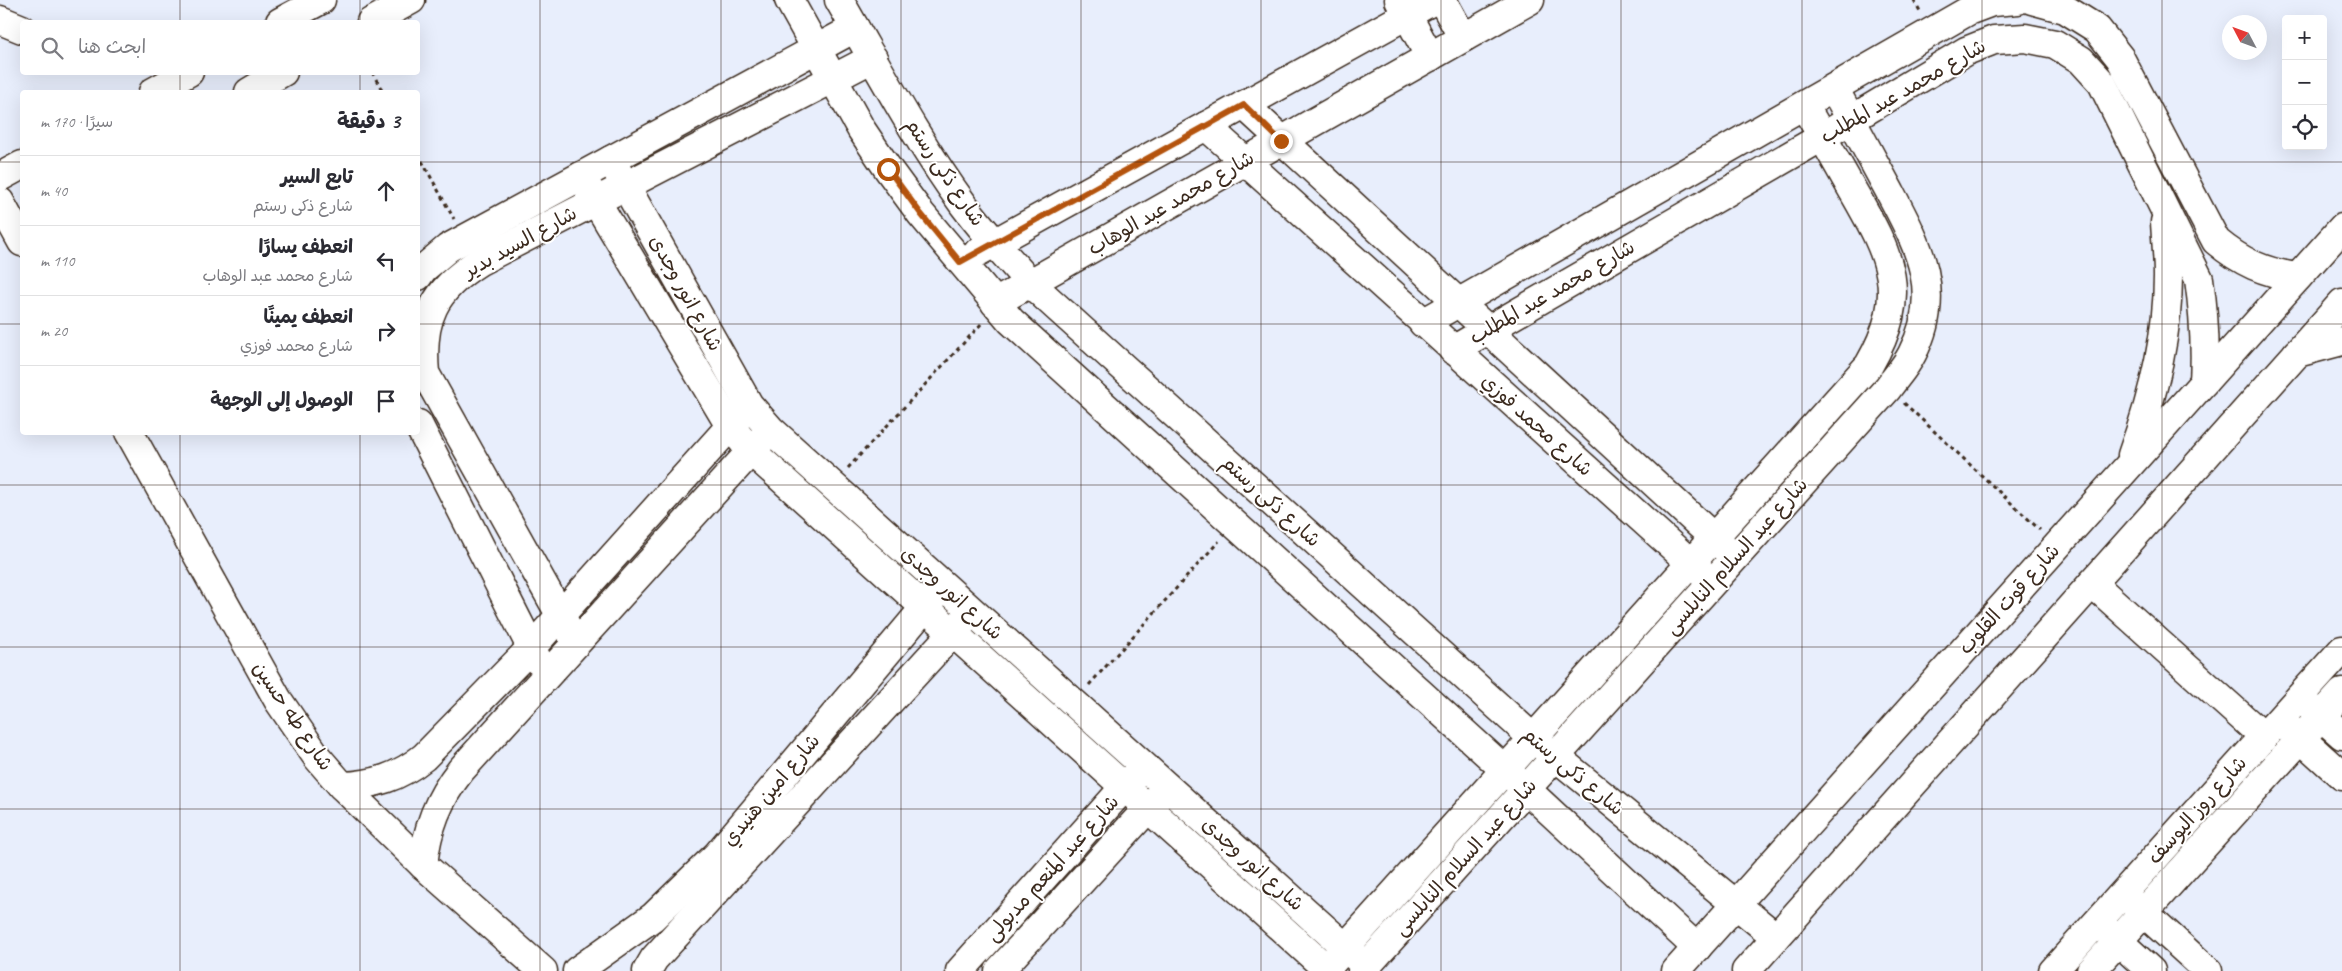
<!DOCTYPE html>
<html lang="ar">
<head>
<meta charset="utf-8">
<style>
	:root { --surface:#fff; --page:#f7f7f7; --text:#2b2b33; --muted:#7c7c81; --line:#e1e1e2 }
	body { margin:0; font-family:Caveat,"Playpen Sans Arabic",sans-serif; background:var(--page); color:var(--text); direction:rtl }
	.controls { position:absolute; right:15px; top:15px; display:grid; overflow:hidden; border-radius:5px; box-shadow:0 5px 20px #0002 }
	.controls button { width:45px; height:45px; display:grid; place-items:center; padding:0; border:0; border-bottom:1px solid var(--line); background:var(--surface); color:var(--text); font:25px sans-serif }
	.compass { position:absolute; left:2222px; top:15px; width:45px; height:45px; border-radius:50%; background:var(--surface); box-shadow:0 5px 20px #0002; rotate:311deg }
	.stop { position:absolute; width:15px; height:15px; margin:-11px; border:4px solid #b45309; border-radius:50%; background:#fff }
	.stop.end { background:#b45309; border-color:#fff; box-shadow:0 1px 5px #0008 }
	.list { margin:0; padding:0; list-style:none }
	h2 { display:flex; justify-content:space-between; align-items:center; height:65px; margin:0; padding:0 20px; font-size:21px }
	h2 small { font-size:16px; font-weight:400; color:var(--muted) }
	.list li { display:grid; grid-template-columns:32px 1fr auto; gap:15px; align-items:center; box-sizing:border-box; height:70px; padding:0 20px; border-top:1px solid var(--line) }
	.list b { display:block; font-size:19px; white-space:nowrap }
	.list p { margin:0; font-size:16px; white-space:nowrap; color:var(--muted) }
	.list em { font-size:16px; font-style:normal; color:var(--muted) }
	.icon { flex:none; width:28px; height:28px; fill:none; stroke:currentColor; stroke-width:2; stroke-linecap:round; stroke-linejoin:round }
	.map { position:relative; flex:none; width:2342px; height:971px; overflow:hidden; direction:ltr }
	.search { position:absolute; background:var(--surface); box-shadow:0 5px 20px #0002; left:20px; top:20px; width:400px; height:55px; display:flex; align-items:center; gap:12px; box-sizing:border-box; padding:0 18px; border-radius:5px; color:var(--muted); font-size:19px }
	.panel { position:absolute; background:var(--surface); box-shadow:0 5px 20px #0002; left:20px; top:90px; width:400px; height:345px; border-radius:5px; direction:rtl }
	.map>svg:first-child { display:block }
</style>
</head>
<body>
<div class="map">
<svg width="2342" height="971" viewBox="0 0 2342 971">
	<rect width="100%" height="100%" fill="#e8eefc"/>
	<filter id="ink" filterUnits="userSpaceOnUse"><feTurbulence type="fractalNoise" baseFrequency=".02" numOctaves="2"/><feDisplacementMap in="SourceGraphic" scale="10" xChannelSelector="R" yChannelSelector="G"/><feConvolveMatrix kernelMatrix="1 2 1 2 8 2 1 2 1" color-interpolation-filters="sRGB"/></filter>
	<g filter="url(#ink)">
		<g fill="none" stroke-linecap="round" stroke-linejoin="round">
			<defs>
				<g id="minor">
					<polyline points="789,0 861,129 888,169 921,214 1011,321 1526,789 1697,948"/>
					<path d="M839,0C878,67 918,143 963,204C984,232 1007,257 1030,283L1534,739L1776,937"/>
					<polyline points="1399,0 1430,57"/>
					<polyline points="1442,0 1463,38"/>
					<path d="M2032,0L2065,9L2097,29L2120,58L2216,241C2241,262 2265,273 2298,277"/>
					<polyline points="0,20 22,29"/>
					<polyline points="280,22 321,0"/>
					<polyline points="371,22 411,0"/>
					<polyline points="153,92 189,72"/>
					<polyline points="249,92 283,72"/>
					<polyline points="1244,105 1727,550"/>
					<polyline points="1206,126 1704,575"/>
					<polyline points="611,160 749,405 771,430 1366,966"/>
					<polyline points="581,176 730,426 751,451 1329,971"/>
					<polyline points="0,177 22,165"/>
					<polyline points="0,202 22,242"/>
					<polyline points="978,252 1434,0"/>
					<polyline points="418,276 423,269 448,248 855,28"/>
					<polyline points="995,303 1530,0"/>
					<polyline points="1423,323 1968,11 1992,2 2018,0"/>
					<path d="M1453,350L1822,137L1966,51L1994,40L2025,38L2055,44L2081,60L2102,83L2199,279C2204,314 2206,347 2204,382"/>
					<polyline points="2297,353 2342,341"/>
					<polyline points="418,424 538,661"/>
					<polyline points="129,432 278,700 317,757 342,786 423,865 543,971"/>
					<path d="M2132,455C2153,397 2168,338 2168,276C2168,258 2166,240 2165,222"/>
					<polyline points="2092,583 2264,737"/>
					<path d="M576,643L425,373C420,318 434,290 480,261L873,58"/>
					<polyline points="2308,705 2342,735"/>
					<polyline points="2288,727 2342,776"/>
					<path d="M342,786C374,785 399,777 424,757L532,647L742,413"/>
					<path d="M423,865C427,828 438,799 461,770L763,438"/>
					<polyline points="2130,900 2208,971"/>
					<polyline points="2104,928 2151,971"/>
					<polyline points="577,971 653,917 717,855 936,594"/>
					<polyline points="647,971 654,959 966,618"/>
					<polyline points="960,971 1136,774"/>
					<polyline points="999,971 1160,795"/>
					<path d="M1324,971L1869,365C1910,294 1891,257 1853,191C1837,163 1821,134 1804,105"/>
					<path d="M1362,971L1888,388C1896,377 1906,366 1912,354C1944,293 1919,247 1890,192C1872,158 1853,123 1834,88"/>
					<polyline points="1676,971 2342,228"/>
					<polyline points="1746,971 2342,303"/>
					<polyline points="2053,971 2342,650"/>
					<polyline points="2091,971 2342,693"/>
				</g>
			</defs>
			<use href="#minor" stroke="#3b2a1e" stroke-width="31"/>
			<g stroke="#3b2a1e" stroke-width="3" stroke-dasharray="4 4" stroke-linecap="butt">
				<polyline points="1914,0 1921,13"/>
				<polyline points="372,72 383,92"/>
				<polyline points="418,154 454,219"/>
				<polyline points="1904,403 2040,530"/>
				<polyline points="848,468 983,322"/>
				<polyline points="1089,685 1219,541"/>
			</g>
			<use href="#minor" stroke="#fff" stroke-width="28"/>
		</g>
	</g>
	<g fill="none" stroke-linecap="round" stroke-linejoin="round" filter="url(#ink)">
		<polyline stroke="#b45309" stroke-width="6" points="888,169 921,214 960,262 1244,105 1281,141"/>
	</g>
	<path fill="none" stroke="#3b2a1e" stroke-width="1" stroke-opacity="0.55" d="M180,0V22M360,0V22M540,0V971M721,0V971M901,0V971M1081,0V971M1261,0V971M1441,0V971M1621,0V971M1802,0V971M1982,0V971M2162,0V971M180,72V92M360,72V92M0,162H22M418,162H2342M0,324H22M418,324H2342M180,432V971M360,432V971M0,485H2342M0,647H2342M0,809H2342"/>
	<g text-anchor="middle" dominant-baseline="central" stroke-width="4" stroke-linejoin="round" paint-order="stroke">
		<g font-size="20" fill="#3b2a1e" stroke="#fff">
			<text transform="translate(1903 91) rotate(-30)">شارع محمد عبد المطلب</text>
			<text transform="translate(945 172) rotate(56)">شارع ذكى رستم</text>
			<text transform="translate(1171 203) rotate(-30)">شارع محمد عبد الوهاب</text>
			<text transform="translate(520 242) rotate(-29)">شارع السيد بدير</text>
			<text transform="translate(1552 292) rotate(-30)">شارع محمد عبد المطلب</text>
			<text transform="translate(686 293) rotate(61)">شارع انور وجدى</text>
			<text transform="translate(1537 425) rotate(42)">شارع محمد فوزي</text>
			<text transform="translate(1271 501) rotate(42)">شارع ذكى رستم</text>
			<text transform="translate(1736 556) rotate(-48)">شارع عبد السلام النابلسى</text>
			<text transform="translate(952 593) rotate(42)">شارع انور وجدى</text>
			<text transform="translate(2009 599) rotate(-48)">شارع قوت القلوب</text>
			<text transform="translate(293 716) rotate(56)">شارع طه حسين</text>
			<text transform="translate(1573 771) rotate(40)">شارع ذكى رستم</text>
			<text transform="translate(771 790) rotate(-50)">شارع امين هنيدي</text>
			<text transform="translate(2197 810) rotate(-48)">شارع روز اليوسف</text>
			<text transform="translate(1465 857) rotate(-48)">شارع عبد السلام النابلسى</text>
			<text transform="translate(1253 864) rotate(42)">شارع انور وجدى</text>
			<text transform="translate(1052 868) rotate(-48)">شارع عبد المنعم مدبولى</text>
		</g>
	</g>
</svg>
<div class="controls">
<button>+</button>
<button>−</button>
<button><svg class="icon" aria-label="locate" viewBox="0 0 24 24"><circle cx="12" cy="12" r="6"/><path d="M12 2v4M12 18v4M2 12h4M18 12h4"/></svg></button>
</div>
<svg class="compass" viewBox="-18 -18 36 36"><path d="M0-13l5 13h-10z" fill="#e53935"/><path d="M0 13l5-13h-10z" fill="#7c7c81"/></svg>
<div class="stop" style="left:888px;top:169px"></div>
<div class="stop end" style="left:1281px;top:141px"></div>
<div class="search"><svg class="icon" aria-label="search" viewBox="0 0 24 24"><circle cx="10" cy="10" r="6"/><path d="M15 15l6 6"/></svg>ابحث هنا</div>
<section class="panel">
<h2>3 دقيقة<small>سيرًا · 170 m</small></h2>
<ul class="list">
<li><svg class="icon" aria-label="ahead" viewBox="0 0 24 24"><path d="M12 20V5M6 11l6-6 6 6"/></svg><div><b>تابع السير</b><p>شارع ذكى رستم</p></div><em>40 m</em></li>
<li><svg class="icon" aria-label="left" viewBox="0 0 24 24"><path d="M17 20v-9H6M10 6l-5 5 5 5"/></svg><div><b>انعطف يسارًا</b><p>شارع محمد عبد الوهاب</p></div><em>110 m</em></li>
<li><svg class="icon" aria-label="right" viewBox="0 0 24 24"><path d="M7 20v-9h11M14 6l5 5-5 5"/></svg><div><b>انعطف يمينًا</b><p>شارع محمد فوزي</p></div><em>20 m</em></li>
<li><svg class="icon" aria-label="arrive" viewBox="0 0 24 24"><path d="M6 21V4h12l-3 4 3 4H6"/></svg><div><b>الوصول إلى الوجهة</b></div></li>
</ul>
</section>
</div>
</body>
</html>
